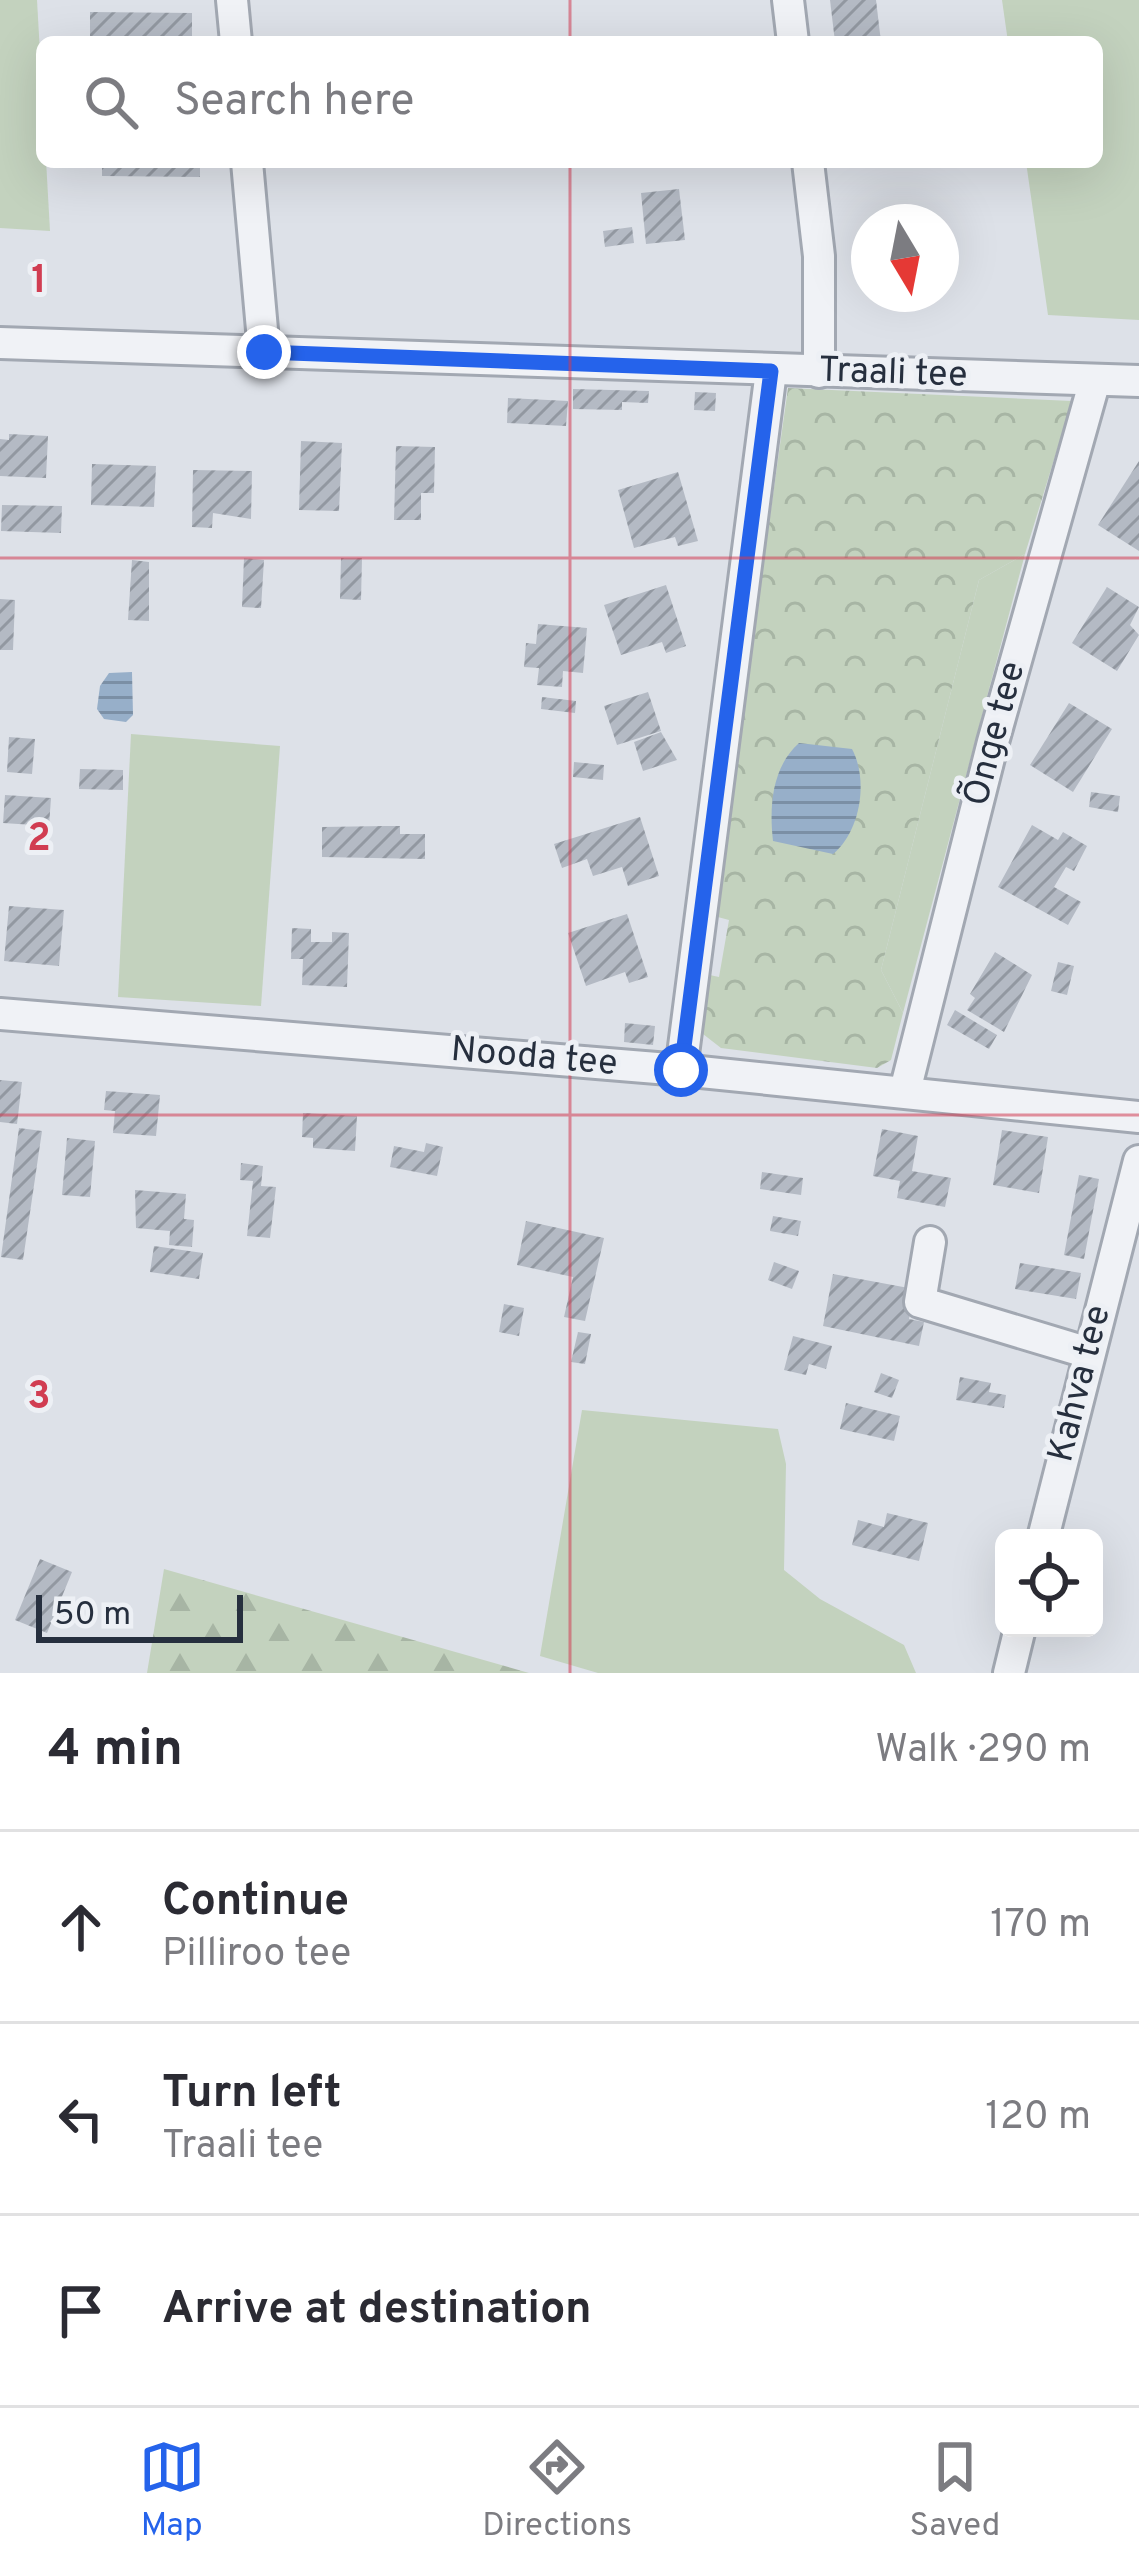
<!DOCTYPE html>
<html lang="en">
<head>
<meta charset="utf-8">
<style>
	:root { --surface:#fff; --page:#f2f2f3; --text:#2b2b33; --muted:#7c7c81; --line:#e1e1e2; --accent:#2563eb }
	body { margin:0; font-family:Overpass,sans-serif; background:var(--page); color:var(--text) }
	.controls { position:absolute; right:36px; bottom:36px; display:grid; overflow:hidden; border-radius:18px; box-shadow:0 12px 48px #0002 }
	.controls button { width:108px; height:108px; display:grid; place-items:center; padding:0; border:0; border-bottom:3px solid var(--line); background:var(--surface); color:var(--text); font:60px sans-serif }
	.compass { position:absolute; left:851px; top:204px; width:108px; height:108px; border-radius:50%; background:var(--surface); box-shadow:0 12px 48px #0002; rotate:170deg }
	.scale { position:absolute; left:36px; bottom:30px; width:207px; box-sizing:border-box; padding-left:12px; border:6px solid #262f3e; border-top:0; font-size:33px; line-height:42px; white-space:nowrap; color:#262f3e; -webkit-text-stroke:9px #edf0f5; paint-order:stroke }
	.stop { position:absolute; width:36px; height:36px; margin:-27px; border:9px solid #2563eb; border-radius:50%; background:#fff }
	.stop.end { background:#2563eb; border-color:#fff; box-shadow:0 3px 12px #0008 }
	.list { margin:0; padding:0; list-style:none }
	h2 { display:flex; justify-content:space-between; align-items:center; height:156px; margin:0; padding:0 48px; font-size:51px }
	h2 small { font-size:39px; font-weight:400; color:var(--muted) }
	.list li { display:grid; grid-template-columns:78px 1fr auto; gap:36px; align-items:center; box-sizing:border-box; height:192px; padding:0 48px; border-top:3px solid var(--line) }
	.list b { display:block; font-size:45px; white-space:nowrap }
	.list p { margin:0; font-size:39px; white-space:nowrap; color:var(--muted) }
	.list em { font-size:39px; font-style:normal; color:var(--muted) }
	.icon { flex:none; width:66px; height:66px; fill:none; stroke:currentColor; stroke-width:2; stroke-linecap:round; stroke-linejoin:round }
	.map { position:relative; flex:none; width:1139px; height:1673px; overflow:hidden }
	.search { position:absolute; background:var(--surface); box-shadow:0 12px 48px #0002; left:36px; right:36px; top:36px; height:132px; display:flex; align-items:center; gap:30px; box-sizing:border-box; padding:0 42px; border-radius:18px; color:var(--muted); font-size:45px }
	.sheet { height:732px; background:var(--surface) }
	nav { display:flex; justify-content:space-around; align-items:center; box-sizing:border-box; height:168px; border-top:3px solid var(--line); background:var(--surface); font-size:33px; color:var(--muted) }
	nav a { display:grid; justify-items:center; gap:6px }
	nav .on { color:var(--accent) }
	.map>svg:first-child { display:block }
</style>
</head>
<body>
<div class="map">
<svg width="1139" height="1673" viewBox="0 0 1139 1673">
	<defs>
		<pattern id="forest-firs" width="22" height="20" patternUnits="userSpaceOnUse" patternTransform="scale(3)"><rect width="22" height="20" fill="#c3d2be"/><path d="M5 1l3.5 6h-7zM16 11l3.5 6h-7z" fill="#a7b5a4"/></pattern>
		<pattern id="park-crowns" width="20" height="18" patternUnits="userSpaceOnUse" patternTransform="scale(3)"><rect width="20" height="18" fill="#c3d2be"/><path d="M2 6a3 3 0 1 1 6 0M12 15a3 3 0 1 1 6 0" fill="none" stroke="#a7b5a4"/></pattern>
		<pattern id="water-rules" width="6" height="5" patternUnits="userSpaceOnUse" patternTransform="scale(3)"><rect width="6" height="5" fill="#97afc9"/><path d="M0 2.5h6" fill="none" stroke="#7b8fa5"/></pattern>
		<pattern id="building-hatch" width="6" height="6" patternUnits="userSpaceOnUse" patternTransform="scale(3)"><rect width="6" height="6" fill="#b4bac4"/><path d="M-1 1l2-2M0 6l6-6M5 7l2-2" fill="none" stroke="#9298a1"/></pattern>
	</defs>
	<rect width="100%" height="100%" fill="#dde1e8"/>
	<g fill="#c3d2be">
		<polygon points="0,0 37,0 50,231 0,228"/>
		<polygon points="1002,0 1139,0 1139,320 1048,315 1026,162 1097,162 1097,42 1008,42"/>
		<polygon points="1025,554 903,1013 881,970 979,580"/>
		<polygon points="131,734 280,746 261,1006 118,997"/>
		<polygon points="582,1410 778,1429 786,1464 784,1570 820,1599 904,1645 916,1673 598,1673 540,1656"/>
	</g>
	<polygon fill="url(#forest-firs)" points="164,1569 529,1673 147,1673"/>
	<polygon fill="url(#park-crowns)" points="788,388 1072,401 1025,554 979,580 881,970 903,1013 891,1060 877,1068 721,1048 703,1034 705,974 719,977 729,920 714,916"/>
	<g fill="url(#water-rules)">
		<polygon points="132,672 133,715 126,722 104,719 97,709 100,686 109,673"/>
		<path d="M799,743L852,749C869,781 860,832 833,854L773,841C769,806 772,767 799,743Z"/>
	</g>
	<g fill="url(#building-hatch)">
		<polygon points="830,0 876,0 881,42 835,42"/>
		<polygon points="90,12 192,13 192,42 90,42"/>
		<polygon points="102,162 200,162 200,177 102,176"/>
		<polygon points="679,189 685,240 646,244 641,193"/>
		<polygon points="632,227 634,243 605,247 603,231"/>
		<polygon points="573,389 649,391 648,403 622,402 622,410 573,409"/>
		<polygon points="695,392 716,393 715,411 694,410"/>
		<polygon points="508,398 568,401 566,426 507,423"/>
		<polygon points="9,434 48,436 46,478 0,476 0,439 9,440"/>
		<polygon points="301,441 342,443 339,511 299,510"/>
		<polygon points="396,446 435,447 434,493 421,493 421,520 394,520"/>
		<polygon points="1139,461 1139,551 1098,525"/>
		<polygon points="92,464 156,466 154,507 91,505"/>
		<polygon points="193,470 252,471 251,519 213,513 212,528 192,527"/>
		<polygon points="678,472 698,541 678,546 675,537 634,548 618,490"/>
		<polygon points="2,505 62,506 61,533 1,531"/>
		<polygon points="244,558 264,560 261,608 242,607"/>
		<polygon points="341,558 362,558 361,600 340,599"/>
		<polygon points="132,560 149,562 149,621 128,620"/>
		<polygon points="666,585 686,646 666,653 662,642 621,655 604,605"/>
		<polygon points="1107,587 1139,607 1130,625 1139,635 1117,671 1072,643"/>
		<polygon points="0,599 15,600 13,650 0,650"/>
		<polygon points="538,624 587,628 583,673 563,671 562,687 537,685 539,668 524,667 526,643 536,644"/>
		<polygon points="648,692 661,731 617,745 604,706"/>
		<polygon points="542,697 576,701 575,713 541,709"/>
		<polygon points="1069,703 1112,729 1073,792 1030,765"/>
		<polygon points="661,732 677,760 643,771 634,742"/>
		<polygon points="9,737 35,739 32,774 7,772"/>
		<polygon points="574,762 604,765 603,780 573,777"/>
		<polygon points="80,769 123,770 123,790 79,789"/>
		<polygon points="1091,792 1120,796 1118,812 1089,807"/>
		<polygon points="5,795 51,798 49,826 3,823"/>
		<polygon points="640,817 659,876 628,886 622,867 593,876 587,859 562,868 554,844"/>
		<polygon points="1032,825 1058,840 1063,832 1087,846 1074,871 1066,867 1054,887 1081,902 1068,925 998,887"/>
		<polygon points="385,826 400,826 400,834 425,834 425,859 322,857 322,827"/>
		<polygon points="9,906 64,910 59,966 4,961"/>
		<polygon points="627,914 648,977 629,983 625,972 586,986 568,933"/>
		<polygon points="292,928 311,929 311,942 332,942 332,932 349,933 347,987 302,985 303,959 291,959"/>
		<polygon points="995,952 1032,975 1004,1032 967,1010 975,998 970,994"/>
		<polygon points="1058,962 1074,966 1067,995 1051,991"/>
		<polygon points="955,1010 997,1035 989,1049 947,1025"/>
		<polygon points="625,1023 655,1026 653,1045 624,1042"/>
		<polygon points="0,1080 22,1082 17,1124 0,1122"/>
		<polygon points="106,1091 160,1095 156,1136 113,1133 115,1111 104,1110"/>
		<polygon points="303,1113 357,1116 355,1151 313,1148 313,1138 302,1137"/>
		<polygon points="19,1128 42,1131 23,1260 1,1257"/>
		<polygon points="882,1129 918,1136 912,1171 951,1178 945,1207 897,1198 900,1181 873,1176"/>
		<polygon points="1002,1130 1048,1137 1039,1193 993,1185"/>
		<polygon points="67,1138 95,1141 90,1197 62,1195"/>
		<polygon points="426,1143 443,1147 437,1176 390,1167 394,1146 424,1152"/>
		<polygon points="241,1163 263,1166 261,1186 276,1187 270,1238 247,1236 253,1181 240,1180"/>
		<polygon points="762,1172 803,1178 801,1195 760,1189"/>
		<polygon points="1079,1175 1099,1179 1084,1259 1064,1255"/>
		<polygon points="135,1190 186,1194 184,1219 194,1220 192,1247 169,1245 170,1231 136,1228"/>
		<polygon points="773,1216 801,1221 798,1236 770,1231"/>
		<polygon points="526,1221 604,1238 585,1321 564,1317 573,1277 517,1265"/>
		<polygon points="154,1246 203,1253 199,1279 150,1272"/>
		<polygon points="774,1262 799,1271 792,1289 768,1280"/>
		<polygon points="1020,1263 1081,1273 1076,1299 1015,1289"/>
		<polygon points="833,1274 914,1289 909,1319 924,1322 919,1346 823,1326"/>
		<polygon points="504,1304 524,1308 519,1336 499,1332"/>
		<polygon points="578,1332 591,1334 585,1364 571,1362"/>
		<polygon points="793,1336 832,1346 826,1369 809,1364 806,1375 784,1370"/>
		<polygon points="881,1373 899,1380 892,1398 874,1392"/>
		<polygon points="960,1377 991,1383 989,1392 1006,1395 1004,1408 956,1400"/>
		<polygon points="846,1403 900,1416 894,1441 840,1429"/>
		<polygon points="887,1513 928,1523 919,1561 852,1545 858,1520 884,1527"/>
		<polygon points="40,1559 72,1572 47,1633 15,1620"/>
	</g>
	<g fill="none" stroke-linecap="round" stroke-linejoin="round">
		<defs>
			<g id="minor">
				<polyline points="232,0 236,42"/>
				<polyline points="788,0 793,42"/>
				<polyline points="247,162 264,352"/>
				<polyline points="808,162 819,256 819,372"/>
				<polyline points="0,343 1139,381"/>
				<polyline points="0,1014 681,1070 1139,1117"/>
				<polyline points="681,1070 771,371"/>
				<polyline points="905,1091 993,742 1095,380"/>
				<polyline points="930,1242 920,1302 1089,1353"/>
				<polyline points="1043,1538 1139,1161"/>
				<polyline points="1009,1673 1020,1628"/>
			</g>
		</defs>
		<use href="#minor" stroke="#a2a8b2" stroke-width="36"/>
		<use href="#minor" stroke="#f0f2f6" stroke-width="30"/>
	</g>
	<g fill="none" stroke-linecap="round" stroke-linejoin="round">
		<polyline stroke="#2563eb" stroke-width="15" points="264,352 771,371 681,1070"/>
	</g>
	<path fill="none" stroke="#d13d52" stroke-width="3" stroke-opacity="0.55" d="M570,0V42M570,162V1673M0,558H1139M0,1115H1139"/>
	<g text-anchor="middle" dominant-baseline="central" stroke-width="10" stroke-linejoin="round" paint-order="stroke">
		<g font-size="36" fill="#262f3e" stroke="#edf0f5">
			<text transform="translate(893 374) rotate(2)">Traali tee</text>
			<text transform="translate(996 734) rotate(-75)">Õnge tee</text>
			<text transform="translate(534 1058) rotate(5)">Nooda tee</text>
			<text transform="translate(1081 1384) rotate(-76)">Kahva tee</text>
		</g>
	</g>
	<g font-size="39" text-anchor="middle" font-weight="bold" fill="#d13d52" stroke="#edf0f5" stroke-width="10" stroke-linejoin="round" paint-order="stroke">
		<text x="39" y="292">1</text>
		<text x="39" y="850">2</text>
		<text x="39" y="1408">3</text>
	</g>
</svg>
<div class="controls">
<button><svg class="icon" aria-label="locate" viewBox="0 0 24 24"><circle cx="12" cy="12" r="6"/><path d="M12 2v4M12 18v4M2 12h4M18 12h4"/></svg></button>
</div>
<svg class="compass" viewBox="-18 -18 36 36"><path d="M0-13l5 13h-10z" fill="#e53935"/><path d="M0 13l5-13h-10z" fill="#7c7c81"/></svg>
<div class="scale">50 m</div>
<div class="stop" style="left:681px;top:1070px"></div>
<div class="stop end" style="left:264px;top:352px"></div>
<div class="search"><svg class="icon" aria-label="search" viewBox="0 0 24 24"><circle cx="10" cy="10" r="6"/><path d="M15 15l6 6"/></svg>Search here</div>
</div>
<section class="sheet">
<h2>4 min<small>Walk · 290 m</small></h2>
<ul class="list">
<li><svg class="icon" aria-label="ahead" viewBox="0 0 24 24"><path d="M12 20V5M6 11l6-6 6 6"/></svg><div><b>Continue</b><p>Pilliroo tee</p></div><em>170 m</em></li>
<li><svg class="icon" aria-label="left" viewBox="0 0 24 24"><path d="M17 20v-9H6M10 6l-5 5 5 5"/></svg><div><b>Turn left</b><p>Traali tee</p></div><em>120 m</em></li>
<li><svg class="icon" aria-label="arrive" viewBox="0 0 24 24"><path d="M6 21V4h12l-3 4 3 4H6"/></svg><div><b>Arrive at destination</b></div></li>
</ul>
</section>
<nav>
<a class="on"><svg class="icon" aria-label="map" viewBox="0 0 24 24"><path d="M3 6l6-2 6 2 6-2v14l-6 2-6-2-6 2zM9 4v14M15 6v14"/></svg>Map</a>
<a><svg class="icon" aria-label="directions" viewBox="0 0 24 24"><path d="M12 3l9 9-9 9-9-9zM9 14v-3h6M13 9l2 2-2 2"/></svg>Directions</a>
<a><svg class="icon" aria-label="saved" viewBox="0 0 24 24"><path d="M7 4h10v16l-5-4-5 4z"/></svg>Saved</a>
</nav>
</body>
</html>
